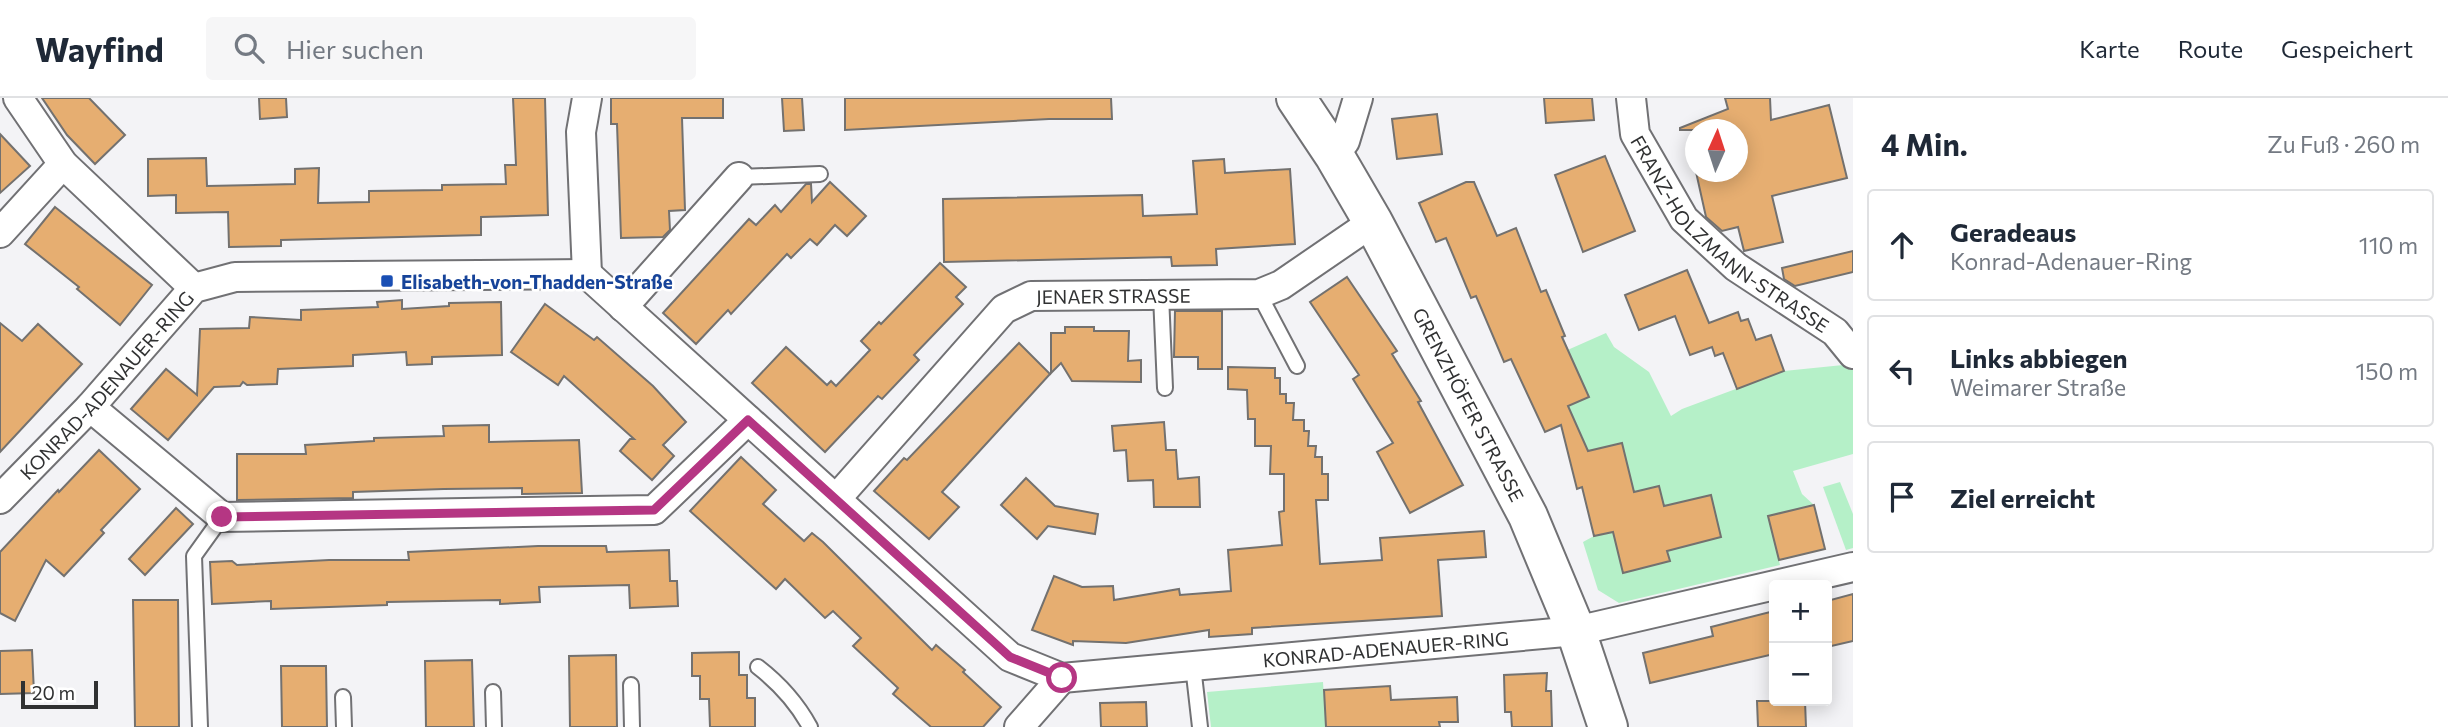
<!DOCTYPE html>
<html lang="de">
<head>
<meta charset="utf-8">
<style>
	:root { --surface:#fff; --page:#f6f6f7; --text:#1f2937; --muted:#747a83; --line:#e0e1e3 }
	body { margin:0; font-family:Commissioner,sans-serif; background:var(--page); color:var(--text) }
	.controls { position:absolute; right:21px; bottom:21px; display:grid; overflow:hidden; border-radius:7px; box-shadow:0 4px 18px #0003 }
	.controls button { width:63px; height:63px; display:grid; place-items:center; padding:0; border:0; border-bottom:2px solid var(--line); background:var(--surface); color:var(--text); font:35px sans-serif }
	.compass { position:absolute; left:1685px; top:21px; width:63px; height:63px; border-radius:50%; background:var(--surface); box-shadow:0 4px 18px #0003; rotate:3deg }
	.scale { position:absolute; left:21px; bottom:18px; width:77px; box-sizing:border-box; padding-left:7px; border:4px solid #303132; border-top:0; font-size:19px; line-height:24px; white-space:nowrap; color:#303132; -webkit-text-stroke:5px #fff; paint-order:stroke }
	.stop { position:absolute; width:21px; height:21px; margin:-16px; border:5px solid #b53683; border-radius:50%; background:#fff }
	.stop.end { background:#b53683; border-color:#fff; box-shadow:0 2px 7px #0008 }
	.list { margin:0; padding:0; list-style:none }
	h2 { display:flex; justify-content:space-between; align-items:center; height:91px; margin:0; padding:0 28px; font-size:30px }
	h2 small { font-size:23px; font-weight:400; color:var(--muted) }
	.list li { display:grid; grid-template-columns:46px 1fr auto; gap:21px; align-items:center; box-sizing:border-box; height:112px; margin:0 14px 14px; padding:0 14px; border:2px solid var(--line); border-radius:7px }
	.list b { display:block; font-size:26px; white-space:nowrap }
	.list p { margin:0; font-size:23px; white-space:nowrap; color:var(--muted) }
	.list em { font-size:23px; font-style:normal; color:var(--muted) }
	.icon { flex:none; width:38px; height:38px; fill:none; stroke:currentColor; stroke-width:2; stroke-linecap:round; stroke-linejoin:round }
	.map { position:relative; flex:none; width:1853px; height:629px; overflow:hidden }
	header { display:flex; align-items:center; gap:42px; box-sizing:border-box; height:98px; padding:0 35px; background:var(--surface); border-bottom:2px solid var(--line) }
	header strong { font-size:33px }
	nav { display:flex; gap:38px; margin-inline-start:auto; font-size:24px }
	.search { width:490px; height:63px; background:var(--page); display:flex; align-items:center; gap:18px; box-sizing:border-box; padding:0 24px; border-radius:7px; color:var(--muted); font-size:26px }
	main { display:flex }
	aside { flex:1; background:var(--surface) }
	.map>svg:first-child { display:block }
</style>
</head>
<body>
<header>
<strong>Wayfind</strong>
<div class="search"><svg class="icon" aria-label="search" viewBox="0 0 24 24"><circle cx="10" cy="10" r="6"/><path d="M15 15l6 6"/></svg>Hier suchen</div>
<nav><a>Karte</a><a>Route</a><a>Gespeichert</a></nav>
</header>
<main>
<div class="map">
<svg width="1853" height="629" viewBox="0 0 1853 629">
	<rect width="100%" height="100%" fill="#f3f3f6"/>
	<g fill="#b5f0c8">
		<polygon points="1606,235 1614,249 1649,274 1671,318 1682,311 1784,273 1853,266 1853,356 1793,373 1802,396 1814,407 1768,418 1780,467 1619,505 1598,492 1583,444 1594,438 1613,434 1623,475 1670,463 1667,453 1721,439 1711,397 1664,408 1659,388 1634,394 1622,345 1569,358 1567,348 1583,340 1568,308 1589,299 1563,254"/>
		<polygon points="1840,384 1853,416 1853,450 1846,452 1823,389"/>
		<polygon points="1323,584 1326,629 1211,629 1207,594"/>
	</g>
	<g fill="#e6ae71" stroke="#73716f" stroke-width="2">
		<polygon points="42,0 89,0 125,37 95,66 67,37"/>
		<polygon points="259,0 286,0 287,19 260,21"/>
		<polygon points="513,0 545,0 548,117 481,119 481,137 281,142 281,148 229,149 228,114 176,115 176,97 148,98 148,61 206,60 207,88 295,86 295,71 319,70 318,105 369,104 369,93 442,92 442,87 506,86 505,67 516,67"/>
		<polygon points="611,0 723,0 723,20 682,20 685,112 669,113 670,132 663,139 621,140 617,26 611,26"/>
		<polygon points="782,0 802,0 804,32 784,33"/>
		<polygon points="845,0 1111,0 1112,21 1049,21 845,32"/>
		<polygon points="1544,0 1592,0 1594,22 1546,25"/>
		<polygon points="1725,0 1770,0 1771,22 1829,7 1847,80 1772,98 1783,144 1744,153 1738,129 1722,133 1706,119 1696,74 1738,74 1738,32 1680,32 1680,30 1728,11"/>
		<polygon points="1437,16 1442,56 1397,61 1392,21"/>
		<polygon points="0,36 30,68 0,95"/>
		<polygon points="1605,58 1635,133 1583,154 1555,77"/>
		<polygon points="1224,61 1225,75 1290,71 1295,146 1216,151 1217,167 1172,168 1171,159 944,164 943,101 1142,97 1143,118 1197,116 1193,63"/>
		<polygon points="830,84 866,118 847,138 835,127 817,147 810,141 791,160 787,156 731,216 728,212 696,246 663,215 749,121 756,127 775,107 781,114 806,86 811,86 812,104"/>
		<polygon points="1466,84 1474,84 1497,138 1516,130 1541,194 1546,192 1565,238 1562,239 1589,299 1568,308 1588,353 1622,345 1634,394 1659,388 1664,408 1711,397 1721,439 1667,453 1670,463 1623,475 1613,434 1594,438 1582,389 1577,391 1561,327 1545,334 1511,261 1504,264 1476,198 1471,200 1446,140 1436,144 1419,105"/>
		<polygon points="55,109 152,187 120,227 77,191 79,189 25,146"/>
		<polygon points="1853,153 1853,174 1795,188 1784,181 1782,170"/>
		<polygon points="940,165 966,189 956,199 963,206 914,257 919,262 882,301 878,298 825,354 752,285 786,249 827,287 831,283 836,288 870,252 861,243 879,224 881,226"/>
		<polygon points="1687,172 1709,225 1738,214 1741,223 1748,221 1756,242 1771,237 1784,273 1737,291 1723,255 1715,258 1712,249 1690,257 1675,218 1639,232 1625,197"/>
		<polygon points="1347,179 1397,253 1392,256 1421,303 1418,304 1463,387 1410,415 1377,354 1393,345 1353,281 1359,277 1310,204"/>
		<polygon points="402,202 402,211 449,208 449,205 501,204 502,257 432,259 432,266 407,267 406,254 353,257 353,268 278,271 277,286 247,287 243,284 240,288 214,289 168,342 131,311 166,271 197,297 200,231 249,230 250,219 301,222 301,212 378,209 377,204"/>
		<polygon points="545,206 594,242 597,239 653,288 686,324 663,347 674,358 652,382 620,353 630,341 634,341 564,278 558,287 511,254"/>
		<polygon points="1175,213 1222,213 1222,271 1198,271 1198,259 1174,259"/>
		<polygon points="0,225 22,243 38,226 82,266 0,354"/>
		<polygon points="1065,229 1094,229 1094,233 1129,233 1128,263 1141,262 1141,284 1072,283 1061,265 1051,275 1051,235 1065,235"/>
		<polygon points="1019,245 1050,276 942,394 959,409 929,441 874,393 904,360 907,362"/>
		<polygon points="1228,269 1275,270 1275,280 1280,280 1280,296 1286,296 1286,305 1294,305 1293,322 1304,322 1304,333 1309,333 1308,348 1316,348 1315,359 1322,359 1322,376 1328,376 1328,402 1316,402 1320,466 1382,462 1380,440 1484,433 1486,459 1438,462 1442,518 1252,530 1252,536 1209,539 1209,532 1126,545 1073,543 1073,547 1032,532 1054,478 1082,489 1113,488 1114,502 1179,491 1180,497 1231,493 1228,452 1282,447 1279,414 1284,413 1284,376 1270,376 1271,348 1255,348 1255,321 1248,321 1247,292 1228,291"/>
		<polygon points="1164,324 1166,352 1176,352 1178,381 1199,379 1200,409 1154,409 1153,382 1128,383 1126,352 1114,353 1112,328"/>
		<polygon points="489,327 489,344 579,342 582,395 522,396 522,390 444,391 353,394 353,400 237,402 237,356 306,356 305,347 374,343 374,340 444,338 443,328"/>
		<polygon points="99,352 140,391 101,432 104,435 64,478 46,462 15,523 0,515 0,454 58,392 59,394"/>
		<polygon points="741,359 776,392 763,406 804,443 812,435 823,444 932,552 936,547 965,572 963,574 1001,609 983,629 931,629 893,596 898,590 853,548 861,540 833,513 825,520 785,481 776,491 690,413"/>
		<polygon points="1026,380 1055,408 1098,416 1095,436 1048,428 1037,441 1001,407"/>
		<polygon points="1814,407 1825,451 1779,462 1768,418"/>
		<polygon points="176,410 193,426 145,477 129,461"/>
		<polygon points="538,448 606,448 607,454 669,452 670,483 677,483 678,508 630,510 629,487 539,489 540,504 500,506 500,502 387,504 387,507 271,511 271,503 212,506 210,464 232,463 237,467 329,462 409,462 408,454"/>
		<polygon points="1853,496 1853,543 1827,549 1827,503"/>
		<polygon points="133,502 178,502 179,629 135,629"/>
		<polygon points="1774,513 1774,556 1650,585 1643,555 1713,538 1711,529"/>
		<polygon points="32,552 34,595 0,596 0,553"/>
		<polygon points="739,554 739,577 747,577 747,600 755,600 755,629 710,629 709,601 700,601 700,578 692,578 692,555"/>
		<polygon points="616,557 617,629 570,629 569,558"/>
		<polygon points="472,562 474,629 426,629 425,563"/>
		<polygon points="281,568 326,568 327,629 282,629"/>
		<polygon points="1547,575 1546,593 1551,593 1552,629 1512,629 1511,614 1505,614 1504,577"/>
		<polygon points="1390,588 1391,602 1457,599 1458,624 1439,624 1440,629 1326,629 1324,592"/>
		<polygon points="1757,603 1805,603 1806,629 1758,629"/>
		<polygon points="1146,604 1147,629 1101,629 1100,605"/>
	</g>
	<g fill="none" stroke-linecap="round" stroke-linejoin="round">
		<defs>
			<g id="lane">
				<polyline points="739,79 820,76"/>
				<polyline points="1259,196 1297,268"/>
				<polyline points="1161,197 1165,290"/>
				<polyline points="1193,568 1200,629"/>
				<path d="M758,569C780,586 797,605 810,629"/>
				<polyline points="631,587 632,629"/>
				<polyline points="493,594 494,629"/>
				<polyline points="343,599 344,629"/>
				<polyline points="200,629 194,458 222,419"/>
			</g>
			<g id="street">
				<polyline points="18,0 63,66 194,190"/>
				<path id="s1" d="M1631,0L1635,36L1684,121L1736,169L1835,234L1853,256"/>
				<polyline points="1334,57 1345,43 1358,0"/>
				<polyline points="0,135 63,66"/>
				<polyline points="587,176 581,34 587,0"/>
				<polyline points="623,209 739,79"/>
				<polyline points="90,309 222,419 654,412 748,322"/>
				<path id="s2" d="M0,401L90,309L194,190L235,179L587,176L1010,559L1062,580L1576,533L1853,469"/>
				<path id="s3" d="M836,401L1004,211L1031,198L1259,196L1281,187L1373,124"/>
				<polyline points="1019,629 1062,580"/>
			</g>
			<g id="secondary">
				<path id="s4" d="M1296,0L1334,57L1373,124L1528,418L1576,533L1608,629"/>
			</g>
		</defs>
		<use href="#lane" stroke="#717174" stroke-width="18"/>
		<use href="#street" stroke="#717174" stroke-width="32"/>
		<use href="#secondary" stroke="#717174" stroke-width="42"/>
		<use href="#lane" stroke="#fff" stroke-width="14"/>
		<use href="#street" stroke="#fff" stroke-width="28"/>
		<use href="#secondary" stroke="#fff" stroke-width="38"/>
	</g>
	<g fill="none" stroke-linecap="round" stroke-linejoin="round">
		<polyline stroke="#b53683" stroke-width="9" points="222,419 654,412 748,322 1010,559 1062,580"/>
	</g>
	<rect fill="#1a4fb4" stroke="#fff" stroke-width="2.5" x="380" y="176" width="14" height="14" rx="3.5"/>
	<g text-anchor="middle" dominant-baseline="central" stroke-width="5" stroke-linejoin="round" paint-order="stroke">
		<g font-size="19" fill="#303132" stroke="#fff">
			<text stroke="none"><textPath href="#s1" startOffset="177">FRANZ-HOLZMANN-STRASSE</textPath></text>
			<text stroke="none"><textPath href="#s3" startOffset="366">JENAER STRASSE</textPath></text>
			<text stroke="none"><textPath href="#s2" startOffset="156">KONRAD-ADENAUER-RING</textPath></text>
			<text stroke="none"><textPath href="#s4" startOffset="352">GRENZHÖFER STRASSE</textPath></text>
			<text stroke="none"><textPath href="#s2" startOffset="1633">KONRAD-ADENAUER-RING</textPath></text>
		</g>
		<g font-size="19" font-weight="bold" fill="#164399" stroke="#fff" text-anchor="start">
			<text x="401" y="183">Elisabeth-von-Thadden-Straße</text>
		</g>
	</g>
</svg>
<div class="controls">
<button>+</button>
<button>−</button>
</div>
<svg class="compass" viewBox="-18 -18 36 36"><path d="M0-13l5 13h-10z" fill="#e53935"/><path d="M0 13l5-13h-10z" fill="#747a83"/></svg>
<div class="scale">20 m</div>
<div class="stop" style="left:1062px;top:580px"></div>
<div class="stop end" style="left:222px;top:419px"></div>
</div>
<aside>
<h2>4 Min.<small>Zu Fuß · 260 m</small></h2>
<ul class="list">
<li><svg class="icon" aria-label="ahead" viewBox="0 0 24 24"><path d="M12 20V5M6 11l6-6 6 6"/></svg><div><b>Geradeaus</b><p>Konrad-Adenauer-Ring</p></div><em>110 m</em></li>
<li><svg class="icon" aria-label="left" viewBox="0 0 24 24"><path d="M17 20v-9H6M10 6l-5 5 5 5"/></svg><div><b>Links abbiegen</b><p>Weimarer Straße</p></div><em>150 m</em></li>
<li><svg class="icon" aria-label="arrive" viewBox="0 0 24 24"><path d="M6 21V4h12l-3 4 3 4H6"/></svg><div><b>Ziel erreicht</b></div></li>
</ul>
</aside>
</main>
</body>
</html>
